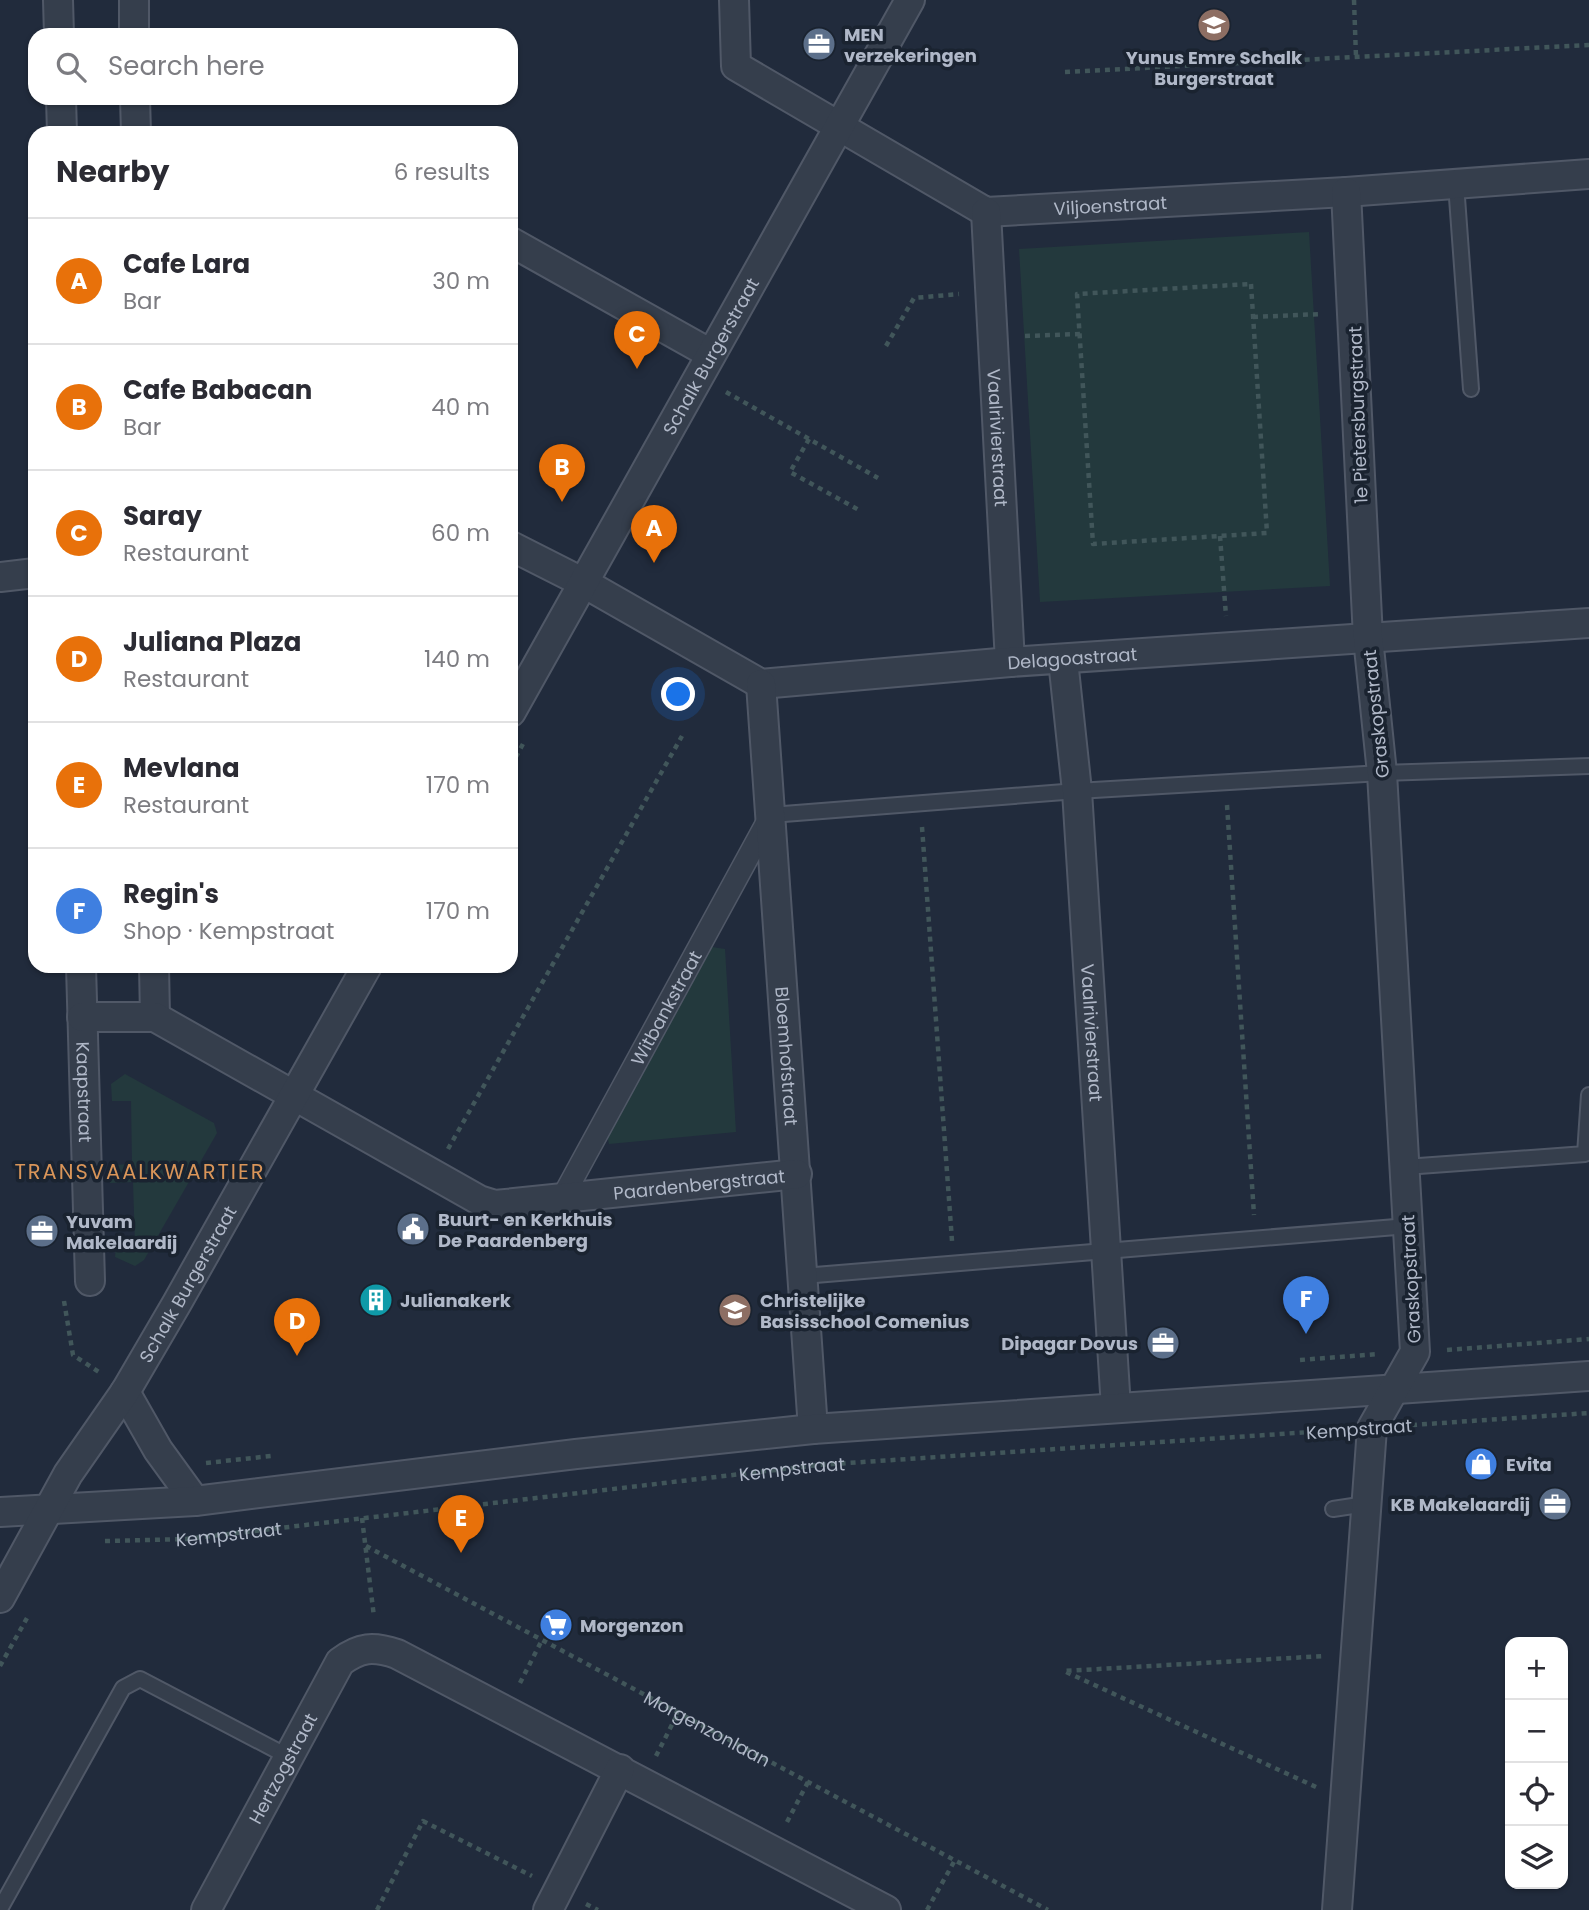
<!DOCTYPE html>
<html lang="en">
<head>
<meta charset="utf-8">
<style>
	:root { --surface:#fff; --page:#f2f2f3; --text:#2b2b33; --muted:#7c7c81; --line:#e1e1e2; --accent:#0b8043 }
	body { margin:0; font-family:Poppins,sans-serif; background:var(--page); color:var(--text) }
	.controls { position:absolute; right:21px; bottom:21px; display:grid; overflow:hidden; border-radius:14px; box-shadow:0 2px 5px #0004 }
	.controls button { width:63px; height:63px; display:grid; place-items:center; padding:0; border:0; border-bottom:2px solid var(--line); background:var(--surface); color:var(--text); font:35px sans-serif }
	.you { position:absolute; left:679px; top:695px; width:24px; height:24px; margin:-18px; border:5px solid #fff; border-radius:50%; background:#1a73e8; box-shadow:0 0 0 10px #1a73e833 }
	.badge { display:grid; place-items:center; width:46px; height:46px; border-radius:50%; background:var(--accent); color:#fff; font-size:23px; font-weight:700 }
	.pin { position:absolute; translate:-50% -58px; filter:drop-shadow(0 2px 4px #0008) }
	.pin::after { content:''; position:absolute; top:37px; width:24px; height:21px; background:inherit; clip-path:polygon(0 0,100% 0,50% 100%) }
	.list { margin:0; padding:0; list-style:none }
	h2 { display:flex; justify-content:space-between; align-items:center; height:91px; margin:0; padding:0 28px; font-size:30px }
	h2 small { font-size:23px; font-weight:400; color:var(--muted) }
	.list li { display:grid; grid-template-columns:46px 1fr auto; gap:21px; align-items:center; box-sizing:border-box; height:126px; padding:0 28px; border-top:2px solid var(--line) }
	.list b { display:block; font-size:26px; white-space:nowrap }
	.list p { margin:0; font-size:23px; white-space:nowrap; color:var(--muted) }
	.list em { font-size:23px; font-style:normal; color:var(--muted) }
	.icon { flex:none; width:38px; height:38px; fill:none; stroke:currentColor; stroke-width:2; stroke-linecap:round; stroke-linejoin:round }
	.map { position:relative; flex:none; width:1589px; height:1910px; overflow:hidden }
	.search { position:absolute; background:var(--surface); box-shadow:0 2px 5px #0004; left:28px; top:28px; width:490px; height:77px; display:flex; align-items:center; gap:18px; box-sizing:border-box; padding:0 24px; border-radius:21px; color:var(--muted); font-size:26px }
	.panel { position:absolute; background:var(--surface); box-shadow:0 2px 5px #0004; left:28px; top:126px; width:490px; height:847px; border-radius:21px }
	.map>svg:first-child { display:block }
</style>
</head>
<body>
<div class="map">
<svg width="1589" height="1910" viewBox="0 0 1589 1910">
	<rect width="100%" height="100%" fill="#212b3c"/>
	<g fill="#23393d">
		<polygon points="1309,232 1330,586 1040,602 1019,249"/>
		<polygon points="712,947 725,949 736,1132 609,1144 607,1135"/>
		<polygon points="125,1074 214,1123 217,1133 144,1260 135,1266 115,1257 116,1246 135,1245 133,1182 110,1183 111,1165 132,1164 131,1101 112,1101 111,1084"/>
	</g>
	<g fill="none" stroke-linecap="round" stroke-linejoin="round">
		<defs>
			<g id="service">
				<polyline points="1456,184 1471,389"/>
				<polyline points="771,815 1077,791 1382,773 1589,766"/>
				<polyline points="1405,1167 1585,1154 1589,1095"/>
				<polyline points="803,1276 1408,1226"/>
				<polyline points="1333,1509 1366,1504"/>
				<polyline points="0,1909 123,1688 140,1679 287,1756"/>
			</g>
			<g id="pedestrian">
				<path id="s3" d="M561,1200L771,815"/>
			</g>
			<g id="minor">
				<polyline points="58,0 59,35"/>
				<polyline points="134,0 134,35"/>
				<path id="s4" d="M734,0L736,66L986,212L1346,192L1589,174"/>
				<polyline points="61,98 62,133"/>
				<polyline points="135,98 136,133"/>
				<path id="s5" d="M986,212L1010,662"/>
				<polyline points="511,242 709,353"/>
				<path id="s6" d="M511,546L584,583L761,684L1010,662L1589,623"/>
				<polyline points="0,577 35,573"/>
				<path id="s7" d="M1063,660L1077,791L1116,1408"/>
				<path id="s8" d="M761,684L813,1429"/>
				<path id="s9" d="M511,712L910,0"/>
				<path id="s10" d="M81,966L90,1281"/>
				<polyline points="154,966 155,1017"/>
				<path id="s11" d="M82,1017H155L479,1200L495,1205L797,1174"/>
				<polyline points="125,1392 158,1450 195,1501"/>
				<polyline points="0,1512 195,1501 576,1454 813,1429 1589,1376"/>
				<path id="s12" d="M0,1598L68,1474L125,1392L177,1303L367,966"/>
				<path id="s13" d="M206,1910L340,1662C360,1647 373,1646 397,1654L886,1910"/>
				<polyline points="548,1910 620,1769"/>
				<polyline points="1337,1910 1372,1428 1415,1352 1382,773 1368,638 1346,192"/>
			</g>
		</defs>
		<use href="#service" stroke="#505867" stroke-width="18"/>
		<use href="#pedestrian" stroke="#505867" stroke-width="24"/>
		<use href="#minor" stroke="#505867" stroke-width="32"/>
		<g stroke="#41565a" stroke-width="4.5" stroke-dasharray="5 5" stroke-linecap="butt">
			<polyline points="1354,0 1356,57"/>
			<polyline points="1065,72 1589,45"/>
			<polygon points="1251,284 1267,533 1093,544 1077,294"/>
			<polyline points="1253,317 1322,314"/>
			<polyline points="1025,336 1080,334"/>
			<polyline points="886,346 914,298 959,294"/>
			<polyline points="726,392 878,478"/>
			<polyline points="809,439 790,472 859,510"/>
			<polyline points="1220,536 1226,616"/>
			<polyline points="511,766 524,742"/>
			<polyline points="1227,805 1254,1215"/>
			<polyline points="922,827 952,1241"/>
			<polyline points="448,1149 682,736"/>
			<polyline points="64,1301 73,1355 99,1372"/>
			<polyline points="1447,1350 1589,1339"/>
			<polyline points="1300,1360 1379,1354"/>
			<polyline points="1412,1425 1589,1413"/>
			<polyline points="206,1463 271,1456"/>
			<polyline points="362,1518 374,1617"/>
			<path id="s1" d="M105,1541L186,1539L818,1465L1340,1430"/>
			<path id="s2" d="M366,1546L1048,1910"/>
			<polyline points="0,1666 27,1618"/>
			<polyline points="520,1683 542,1640"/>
			<polyline points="656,1756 678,1713"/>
			<polyline points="1316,1787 1064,1671 1325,1656"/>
			<polyline points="787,1822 808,1782"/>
			<polyline points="586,1904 598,1910"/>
			<polyline points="377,1910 423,1821 532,1876"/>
			<polyline points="927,1910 955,1860"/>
		</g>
		<use href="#service" stroke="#353e4c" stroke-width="14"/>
		<use href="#pedestrian" stroke="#353e4c" stroke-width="21"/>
		<use href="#minor" stroke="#353e4c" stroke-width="28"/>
	</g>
	<defs>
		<symbol id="school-disc" viewBox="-11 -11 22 22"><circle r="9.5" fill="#8d6e63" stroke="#1a2330"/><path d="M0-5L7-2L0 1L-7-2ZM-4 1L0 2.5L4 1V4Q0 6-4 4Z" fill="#fff"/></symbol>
		<symbol id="office-disc" viewBox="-11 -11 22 22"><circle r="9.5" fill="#5c6f8a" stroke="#1a2330"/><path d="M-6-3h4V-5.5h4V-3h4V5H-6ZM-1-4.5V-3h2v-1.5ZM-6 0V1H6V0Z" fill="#fff"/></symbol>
		<symbol id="civic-disc" viewBox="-11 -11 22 22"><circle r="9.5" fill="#5c6f8a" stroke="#1a2330"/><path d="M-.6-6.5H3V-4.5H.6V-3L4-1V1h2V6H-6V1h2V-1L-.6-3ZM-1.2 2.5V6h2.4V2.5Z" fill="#fff"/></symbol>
		<symbol id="building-disc" viewBox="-11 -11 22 22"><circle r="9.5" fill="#0f9aa8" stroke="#1a2330"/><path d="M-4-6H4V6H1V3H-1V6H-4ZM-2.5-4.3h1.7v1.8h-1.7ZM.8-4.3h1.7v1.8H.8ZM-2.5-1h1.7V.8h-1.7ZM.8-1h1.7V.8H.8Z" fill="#fff"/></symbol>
		<symbol id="shop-disc" viewBox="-11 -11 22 22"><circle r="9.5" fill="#3f7fe0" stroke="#1a2330"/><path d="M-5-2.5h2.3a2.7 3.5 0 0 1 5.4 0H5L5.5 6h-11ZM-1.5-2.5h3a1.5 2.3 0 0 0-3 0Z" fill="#fff"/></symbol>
		<symbol id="supermarket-disc" viewBox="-11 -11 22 22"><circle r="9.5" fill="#3f7fe0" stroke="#1a2330"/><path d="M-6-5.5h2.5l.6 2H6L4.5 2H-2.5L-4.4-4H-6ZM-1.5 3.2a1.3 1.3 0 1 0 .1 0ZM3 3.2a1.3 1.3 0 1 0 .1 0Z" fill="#fff"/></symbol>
	</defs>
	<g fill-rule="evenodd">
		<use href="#school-disc" x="1195" y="6" width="38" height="38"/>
		<use href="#office-disc" x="800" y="25" width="38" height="38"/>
		<use href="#civic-disc" x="394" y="1210" width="38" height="38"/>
		<use href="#office-disc" x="23" y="1212" width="38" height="38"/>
		<use href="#building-disc" x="357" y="1281" width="38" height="38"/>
		<use href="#school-disc" x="716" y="1291" width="38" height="38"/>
		<use href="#office-disc" x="1144" y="1324" width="38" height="38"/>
		<use href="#shop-disc" x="1462" y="1445" width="38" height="38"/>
		<use href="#office-disc" x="1536" y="1485" width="38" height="38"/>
		<use href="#supermarket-disc" x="537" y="1606" width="38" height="38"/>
	</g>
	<g text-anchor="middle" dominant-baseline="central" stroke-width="7" stroke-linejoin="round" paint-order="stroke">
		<g font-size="18" font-weight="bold" fill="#b0b8c8" stroke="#1a2330" text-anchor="start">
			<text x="844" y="34">MEN<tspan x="844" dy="21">verzekeringen</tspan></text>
			<text x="1214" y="57" text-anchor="middle">Yunus Emre Schalk<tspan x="1214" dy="21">Burgerstraat</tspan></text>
			<text x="438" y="1219">Buurt- en Kerkhuis<tspan x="438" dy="21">De Paardenberg</tspan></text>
			<text x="66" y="1221">Yuvam<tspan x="66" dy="21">Makelaardij</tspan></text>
			<text x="400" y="1300">Julianakerk</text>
			<text x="760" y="1300">Christelijke<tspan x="760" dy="21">Basisschool Comenius</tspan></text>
			<text x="1138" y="1343" text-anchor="end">Dipagar Dovus</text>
			<text x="1506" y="1464">Evita</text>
			<text x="1530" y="1504" text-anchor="end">KB Makelaardij</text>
			<text x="580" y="1625">Morgenzon</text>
		</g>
		<g font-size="18" fill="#b0b8c8" stroke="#1a2330">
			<text stroke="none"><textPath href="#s4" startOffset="480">Viljoenstraat</textPath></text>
			<text stroke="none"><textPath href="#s9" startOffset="408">Schalk Burgerstraat</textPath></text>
			<text transform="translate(1358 415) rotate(-92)">1e Pietersburgstraat</text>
			<text stroke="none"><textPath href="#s5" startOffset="226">Vaalrivierstraat</textPath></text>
			<text stroke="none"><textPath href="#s6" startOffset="598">Delagoastraat</textPath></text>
			<text transform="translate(1376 714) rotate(-96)">Graskopstraat</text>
			<text stroke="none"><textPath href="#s3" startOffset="219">Witbankstraat</textPath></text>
			<text stroke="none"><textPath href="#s7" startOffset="374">Vaalrivierstraat</textPath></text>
			<text stroke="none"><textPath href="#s8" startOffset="373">Bloemhofstraat</textPath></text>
			<text stroke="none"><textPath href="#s10" startOffset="126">Kaapstraat</textPath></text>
			<text stroke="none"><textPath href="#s11" startOffset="667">Paardenbergstraat</textPath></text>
			<text transform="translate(1411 1279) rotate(-93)">Graskopstraat</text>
			<text stroke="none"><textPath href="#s12" startOffset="366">Schalk Burgerstraat</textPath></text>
			<text transform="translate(1359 1429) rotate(-4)">Kempstraat</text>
			<text stroke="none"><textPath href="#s1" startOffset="691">Kempstraat</textPath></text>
			<text stroke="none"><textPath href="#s1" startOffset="124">Kempstraat</textPath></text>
			<text stroke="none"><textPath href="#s2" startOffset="387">Morgenzonlaan</textPath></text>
			<text stroke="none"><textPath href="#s13" startOffset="161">Hertzogstraat</textPath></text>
		</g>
		<g font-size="21" letter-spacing="2" fill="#d99559" stroke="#1a2330">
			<text x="140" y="1171">TRANSVAALKWARTIER</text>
		</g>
	</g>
</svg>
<div class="controls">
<button>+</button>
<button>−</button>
<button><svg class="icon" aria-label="locate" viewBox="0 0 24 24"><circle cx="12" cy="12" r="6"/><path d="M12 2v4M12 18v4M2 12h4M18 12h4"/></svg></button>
<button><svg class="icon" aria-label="layers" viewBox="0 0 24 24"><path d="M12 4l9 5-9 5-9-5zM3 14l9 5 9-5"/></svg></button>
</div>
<div class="you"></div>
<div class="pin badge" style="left:654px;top:563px;background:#e8710a">A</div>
<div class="pin badge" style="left:562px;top:502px;background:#e8710a">B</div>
<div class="pin badge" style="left:637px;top:369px;background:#e8710a">C</div>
<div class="pin badge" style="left:297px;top:1356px;background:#e8710a">D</div>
<div class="pin badge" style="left:461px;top:1553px;background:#e8710a">E</div>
<div class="pin badge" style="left:1306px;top:1334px;background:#3f7fe0">F</div>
<div class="search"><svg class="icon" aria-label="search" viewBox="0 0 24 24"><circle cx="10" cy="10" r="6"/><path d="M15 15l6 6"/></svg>Search here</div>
<section class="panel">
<h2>Nearby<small>6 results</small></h2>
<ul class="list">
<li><span class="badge" style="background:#e8710a">A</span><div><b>Cafe Lara</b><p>Bar</p></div><em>30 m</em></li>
<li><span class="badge" style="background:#e8710a">B</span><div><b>Cafe Babacan</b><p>Bar</p></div><em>40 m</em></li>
<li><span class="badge" style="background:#e8710a">C</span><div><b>Saray</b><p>Restaurant</p></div><em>60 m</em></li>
<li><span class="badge" style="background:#e8710a">D</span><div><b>Juliana Plaza</b><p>Restaurant</p></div><em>140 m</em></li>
<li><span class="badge" style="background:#e8710a">E</span><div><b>Mevlana</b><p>Restaurant</p></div><em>170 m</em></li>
<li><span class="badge" style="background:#3f7fe0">F</span><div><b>Regin's</b><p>Shop · Kempstraat</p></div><em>170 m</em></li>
</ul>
</section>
</div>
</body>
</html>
